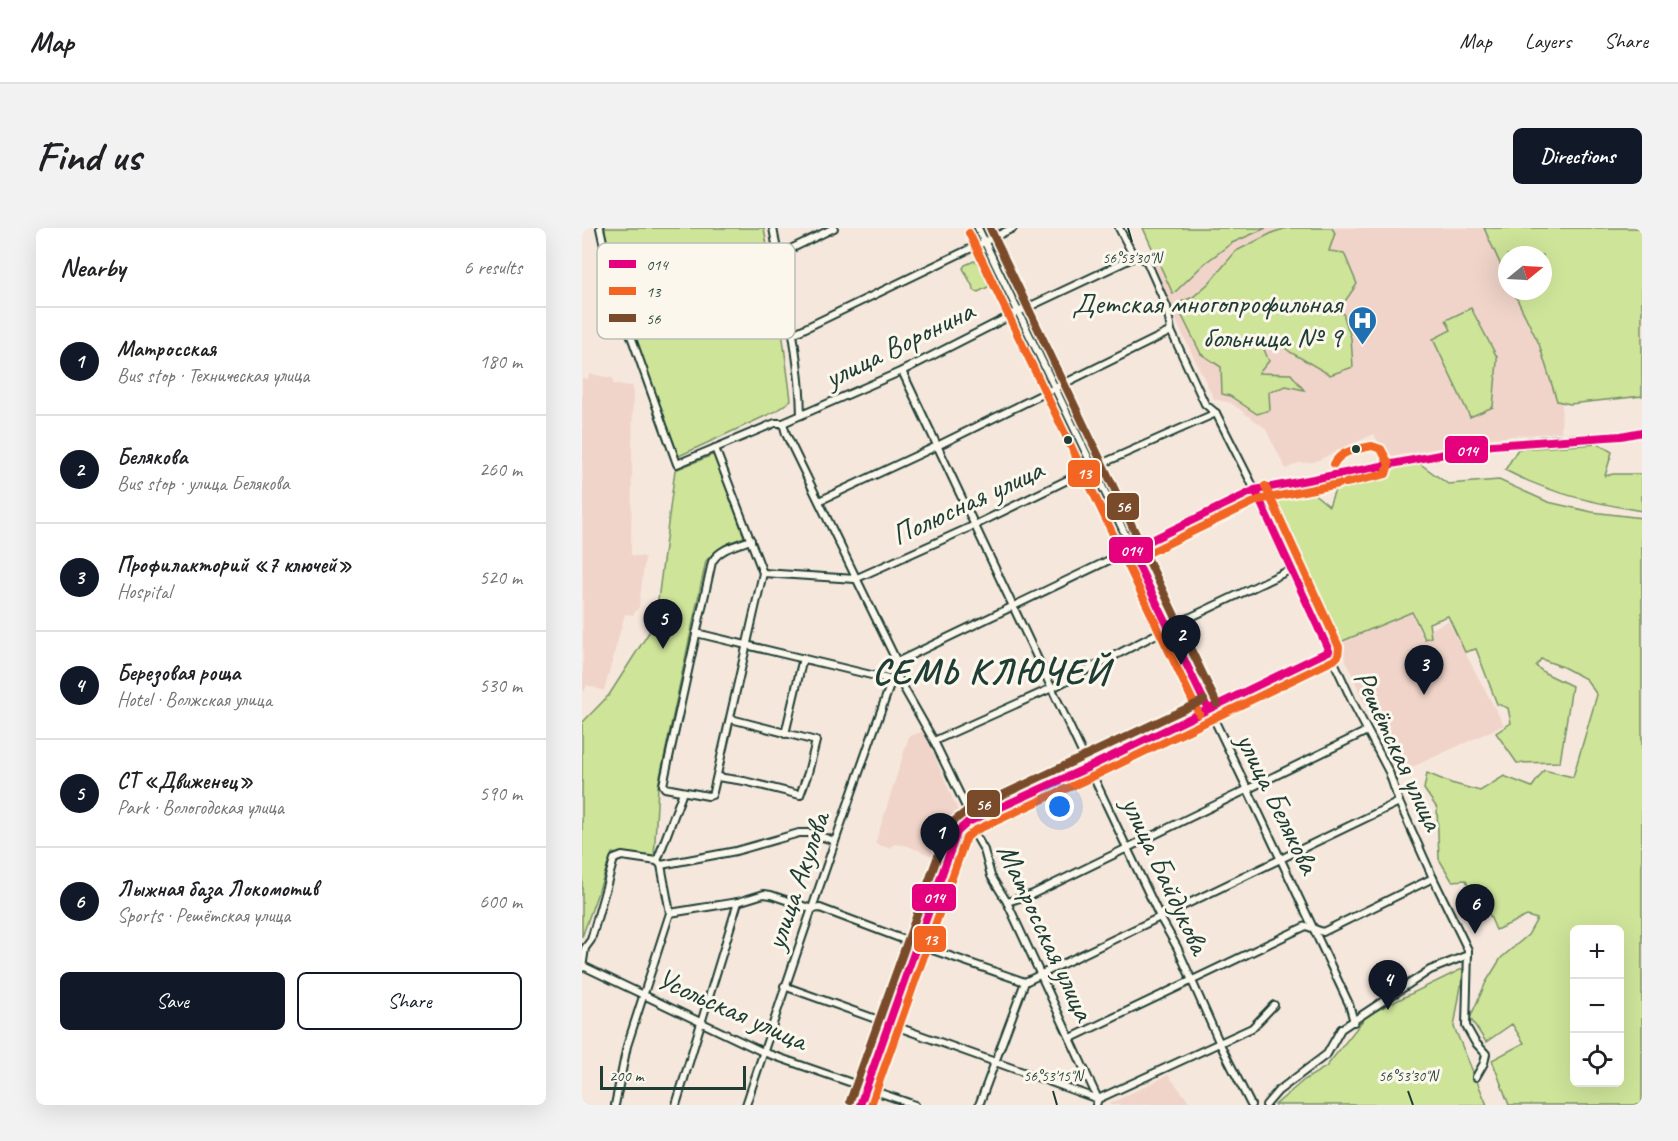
<!DOCTYPE html>
<html lang="en">
<head>
<meta charset="utf-8">
<style>
	:root { --surface:#fff; --page:#f2f2f2; --text:#202124; --muted:#757577; --line:#e0e0e0; --accent:#111827 }
	body { margin:0; font-family:Caveat,sans-serif; background:var(--page); color:var(--text) }
	.controls { position:absolute; right:18px; bottom:18px; display:grid; overflow:hidden; border-radius:9px; box-shadow:0 6px 24px #0002 }
	.controls button { width:54px; height:54px; display:grid; place-items:center; padding:0; border:0; border-bottom:2px solid var(--line); background:var(--surface); color:var(--text); font:30px sans-serif }
	.compass { position:absolute; left:916px; top:18px; width:54px; height:54px; border-radius:50%; background:var(--surface); box-shadow:0 6px 24px #0002; rotate:72deg }
	.scale { position:absolute; left:18px; bottom:15px; width:146px; box-sizing:border-box; padding-left:6px; border:3px solid #1f3d34; border-top:0; font-size:16px; line-height:21px; white-space:nowrap; color:#1f3d34; -webkit-text-stroke:4px #fbf7ec; paint-order:stroke }
	.you { position:absolute; left:478px; top:579px; width:21px; height:21px; margin:-15px; border:4px solid #fff; border-radius:50%; background:#1a73e8; box-shadow:0 0 0 9px #1a73e833 }
	.badge { display:grid; place-items:center; width:39px; height:39px; border-radius:50%; background:var(--accent); color:#fff; font-size:20px; font-weight:700 }
	.pin { position:absolute; translate:-50% -50px; filter:drop-shadow(0 2px 3px #0008) }
	.pin::after { content:''; position:absolute; top:32px; width:21px; height:18px; background:inherit; clip-path:polygon(0 0,100% 0,50% 100%) }
	.list { margin:0; padding:0; list-style:none }
	h2 { display:flex; justify-content:space-between; align-items:center; height:78px; margin:0; padding:0 24px; font-size:26px }
	h2 small { font-size:20px; font-weight:400; color:var(--muted) }
	.list li { display:grid; grid-template-columns:39px 1fr auto; gap:18px; align-items:center; box-sizing:border-box; height:108px; padding:0 24px; border-top:2px solid var(--line) }
	.list b { display:block; font-size:22px; white-space:nowrap }
	.list p { margin:0; font-size:20px; white-space:nowrap; color:var(--muted) }
	.list em { font-size:20px; font-style:normal; color:var(--muted) }
	.actions { display:flex; gap:12px; padding:18px 24px }
	.actions a { flex:1; padding:14px 0; border:2px solid var(--accent); border-radius:9px; text-align:center; font-size:21px; color:var(--accent) }
	.actions .main { background:var(--accent); color:#fff }
	.icon { flex:none; width:33px; height:33px; fill:none; stroke:currentColor; stroke-width:2; stroke-linecap:round; stroke-linejoin:round }
	.map { position:relative; flex:none; width:1060px; height:877px; overflow:hidden; border-radius:9px }
	header { display:flex; align-items:center; gap:36px; box-sizing:border-box; height:84px; padding:0 30px; background:var(--surface); border-bottom:2px solid var(--line) }
	header strong { font-size:28px }
	nav { display:flex; gap:33px; margin-inline-start:auto; font-size:21px }
	.intro { display:flex; align-items:center; justify-content:space-between; box-sizing:border-box; height:144px; padding:0 36px }
	h1 { margin:0; font-size:42px }
	.button { padding:15px 27px; border-radius:9px; background:var(--accent); color:#fff; font-size:21px; font-weight:700 }
	main { display:flex; gap:36px; padding:0 36px }
	aside { flex:1; background:var(--surface); border-radius:9px; box-shadow:0 6px 24px #0002 }
	.map>svg:first-child { display:block }
</style>
</head>
<body>
<header>
<strong>Map</strong>
<nav><a>Map</a><a>Layers</a><a>Share</a></nav>
</header>
<div class="intro"><h1>Find us</h1><a class="button">Directions</a></div>
<main>
<aside>
<h2>Nearby<small>6 results</small></h2>
<ul class="list">
<li><span class="badge">1</span><div><b>Матросская</b><p>Bus stop · Техническая улица</p></div><em>180 m</em></li>
<li><span class="badge">2</span><div><b>Белякова</b><p>Bus stop · улица Белякова</p></div><em>260 m</em></li>
<li><span class="badge">3</span><div><b>Профилакторий «7 ключей»</b><p>Hospital</p></div><em>520 m</em></li>
<li><span class="badge">4</span><div><b>Березовая роща</b><p>Hotel · Волжская улица</p></div><em>530 m</em></li>
<li><span class="badge">5</span><div><b>СТ «Движенец»</b><p>Park · Вологодская улица</p></div><em>590 m</em></li>
<li><span class="badge">6</span><div><b>Лыжная база Локомотив</b><p>Sports · Решётская улица</p></div><em>600 m</em></li>
</ul>
<div class="actions"><a class="main">Save</a><a>Share</a></div>
</aside>
<div class="map">
<svg width="1060" height="877" viewBox="0 0 1060 877">
	<rect width="100%" height="100%" fill="#f6e7dc"/>
	<filter id="ink" filterUnits="userSpaceOnUse"><feTurbulence type="fractalNoise" baseFrequency=".0167" numOctaves="2"/><feDisplacementMap in="SourceGraphic" scale="12" xChannelSelector="R" yChannelSelector="G"/><feConvolveMatrix kernelMatrix="1 2 1 2 8 2 1 2 1" color-interpolation-filters="sRGB"/></filter>
	<g filter="url(#ink)">
		<g fill="#f0d4c9">
			<polygon points="576,0 905,0 925,46 925,63 933,63 979,170 980,178 979,204 909,210 804,230 792,206 732,234 716,235 704,241 683,200 649,175 632,171 564,31 573,15"/>
			<polygon points="7,146 31,150 31,156 51,158 49,327 63,329 57,379 51,387 43,386 22,463 5,457 1,466 0,150 6,151"/>
			<polygon points="829,385 839,406 866,393 922,497 813,547 757,416"/>
			<polygon points="342,503 376,583 358,631 323,617 312,616 308,620 293,616 327,508"/>
			<polygon points="586,847 610,877 527,877 527,876"/>
		</g>
		<g fill="#cee499" stroke="#769066" stroke-width="1.5" fill-rule="evenodd">
			<path d="M22,0H182L200,103L209,172L194,183L97,228C68,154 39,78 22,0Z"/>
			<polygon points="561,0 684,0 650,15 623,35 591,66"/>
			<polygon points="705,0 750,0 753,5 747,23 762,25 775,56 759,79 769,110 771,139 748,147 708,124 694,112 681,119 687,133 677,145 709,146 722,162 704,158 687,164 688,182 675,186 648,168 640,166 639,139 619,126 594,76 611,69 627,55 654,23 692,4"/>
			<polygon points="902,0 1060,0 1060,168 988,176 975,173 957,116 931,63 961,63 961,27 925,27 925,51"/>
			<polygon points="392,33 395,34 406,56 406,59 396,64 393,63 381,40 383,37"/>
			<polygon points="889,80 915,129 915,134 911,179 888,189 851,111 869,102 864,92"/>
			<path d="M1017,216L1030,224L1023,248L1031,246H1060V283C1012,275 966,265 923,242L936,221Z"/>
			<path d="M133,226L162,309C146,315 135,320 124,333L76,558L72,631L30,625L0,709V495L27,467L73,395L93,242Z"/>
			<path d="M837,235L866,256L917,252L966,274L1010,284L1060,290V877H927L910,832L942,815L930,796L904,814L888,790L904,754L919,730L946,707L955,691L945,688L914,702L902,674L888,663L884,652L870,653L857,631L855,580L842,561L845,545L869,555L898,563L922,548L950,559L962,542L991,549L1015,467L1004,451L981,439L959,431L954,438L963,445L990,458L978,534L935,535L914,505L929,495L926,480L915,476L894,421L883,424L866,388L847,395L849,409L843,411L830,384L756,415L712,336L681,266L724,259L747,278L756,253ZM993,702H1038V854H993Z"/>
			<polygon points="882,740 872,799 905,877 693,877 722,852 744,839 785,787"/>
		</g>
		<g fill="none" stroke-linecap="round" stroke-linejoin="round">
			<defs>
				<g id="minor">
					<polyline points="18,0 30,55 95,236 193,195 201,195 320,143 436,84 555,28"/>
					<path d="M191,0C202,62 218,124 219,187"/>
					<polyline points="396,0 666,562 767,776 772,794"/>
					<polyline points="537,0 549,23 565,34 585,79 589,103 623,176 634,185 673,262 771,475 807,544 817,574 851,650 886,722 884,798 893,814 904,826 902,835 894,849"/>
					<polyline points="196,27 252,0"/>
					<polyline points="211,106 431,0"/>
					<polyline points="320,143 545,620 578,689 595,719 638,816 669,877"/>
					<polyline points="201,195 204,206 315,434 315,448 352,513 384,579 386,594 402,622 409,648 425,674 516,871 514,877"/>
					<path d="M133,220L181,345L131,564L130,567L126,568L83,560L81,557L130,334C138,320 155,317 169,312"/>
					<polyline points="237,273 355,218 589,103"/>
					<polyline points="181,345 273,351 393,297 510,240 634,185"/>
					<polyline points="114,405 310,452"/>
					<polyline points="315,434 673,262 910,217 966,212 1039,208 1060,204"/>
					<polyline points="203,506 221,430"/>
					<polyline points="352,513 470,460 588,399 710,341"/>
					<polyline points="135,549 162,553 218,567 226,545 234,513 149,491"/>
					<polyline points="75,633 101,564"/>
					<polyline points="79,637 154,623 217,605 228,605 253,613"/>
					<polyline points="425,674 451,666 785,503"/>
					<polyline points="88,685 156,674 182,666 189,667 230,681 238,680 336,717 443,754 817,574"/>
					<polyline points="1,738 181,824 333,877"/>
					<polyline points="0,740 3,720 9,712 32,631 40,628 75,633"/>
					<polyline points="202,758 516,871 670,800 692,777"/>
					<polyline points="489,810 724,698 741,704 851,650"/>
					<polyline points="33,877 45,818 88,685 79,637 75,633"/>
					<polyline points="94,877 156,674"/>
					<path d="M164,877C211,735 259,593 310,452L315,448"/>
					<polyline points="278,877 375,604 386,594 507,539 747,423"/>
					<polyline points="397,877 443,754"/>
					<polyline points="684,877 696,863 745,826 759,801 848,742 886,727"/>
				</g>
			</defs>
			<use href="#minor" stroke="#1f3d34" stroke-width="10"/>
			<use href="#minor" stroke="#fbf7ec" stroke-width="6"/>
			<defs>
				<g id="bus-1">
					<polyline points="626,481 549,322 673,262 910,217 1039,208 1060,204"/>
					<polyline points="278,877 375,604 386,594 507,539 747,423 673,262"/>
				</g>
				<g id="bus-2">
					<polyline points="387,5 617,486"/>
					<path d="M752,236C759,222 776,221 790,218L799,221L807,236L804,246L764,255"/>
					<polyline points="554,331 676,272 757,256"/>
					<polyline points="289,877 384,610 392,603 512,548 752,432 756,428 757,419 683,258"/>
				</g>
				<g id="bus-3">
					<polyline points="408,0 635,476"/>
					<polyline points="268,873 367,597 382,585 622,472"/>
				</g>
			</defs>
			<use href="#bus-1" stroke="#fbf7ec" stroke-width="12"/>
			<use href="#bus-2" stroke="#fbf7ec" stroke-width="12"/>
			<use href="#bus-3" stroke="#fbf7ec" stroke-width="12"/>
			<use href="#bus-1" stroke="#e5007d" stroke-width="8"/>
			<use href="#bus-2" stroke="#f26522" stroke-width="8"/>
			<use href="#bus-3" stroke="#7a4b2a" stroke-width="8"/>
		</g>
	</g>
	<path fill="none" stroke="#1f3d34" stroke-width="2" d="M546,0L550,14M471,863L475,877M826,863L831,877"/>
	<defs>
		<symbol id="hospital-pin" viewBox="-11 -11 22 30"><path d="M0 17L-7.5 6A9.5 9.5 0 1 1 7.5 6Z" fill="#1f6fb2" stroke="#fbf7ec"/><path d="M-5-5h3v3.5h4V-5h3V5h-3V1.5h-4V5h-3Z" fill="#fff"/></symbol>
	</defs>
	<g fill-rule="evenodd">
		<use href="#hospital-pin" x="764" y="76" width="33" height="45"/>
	</g>
	<g fill="#1f3d34" stroke="#fbf7ec" stroke-width="2">
		<circle cx="486" cy="212" r="5"/>
		<circle cx="774" cy="221" r="5"/>
	</g>
	<g text-anchor="middle" dominant-baseline="central" stroke-width="6" stroke-linejoin="round" paint-order="stroke">
		<g font-size="30" fill="#1f3d34" stroke="#fbf7ec" text-anchor="end">
			<text x="760" y="75">Детская многопрофильная<tspan x="760" dy="34">больница № 9</tspan></text>
		</g>
		<g font-size="30" fill="#1f3d34" stroke="#fbf7ec">
			<text transform="translate(317 116) rotate(-26)">улица Воронина</text>
			<text transform="translate(385 274) rotate(-25)">Полюсная улица</text>
			<text transform="translate(817 522) rotate(65)">Решётская улица</text>
			<text transform="translate(696 575) rotate(64)">улица Белякова</text>
			<text transform="translate(584 647) rotate(65)">улица Байдукова</text>
			<text transform="translate(215 653) rotate(-71)">улица Акулова</text>
			<text transform="translate(464 704) rotate(65)">Матросская улица</text>
			<text transform="translate(150 781) rotate(24)">Усольская улица</text>
		</g>
		<g font-size="36" font-weight="bold" letter-spacing="1.5" fill="#1f3d34" stroke="#fbf7ec">
			<text x="409" y="443">СЕМЬ КЛЮЧЕЙ</text>
		</g>
	</g>
	<rect x="15" y="15" width="198" height="96" rx="9" fill="#fbf7ec" stroke="#b9bfb5" stroke-width="1.5"/>
	<rect x="27" y="32" width="27" height="8" fill="#e5007d"/>
	<rect x="27" y="59" width="27" height="8" fill="#f26522"/>
	<rect x="27" y="86" width="27" height="8" fill="#7a4b2a"/>
	<g font-size="16" fill="#1f3d34">
		<text x="64" y="42">014</text>
		<text x="64" y="69">13</text>
		<text x="64" y="96">56</text>
	</g>
	<g font-size="15" text-anchor="middle" fill="#1f3d34" stroke="#fbf7ec" stroke-width="6" stroke-linejoin="round" paint-order="stroke">
		<text x="550" y="35">56°53'30"N</text>
		<text x="471" y="853">56°53'15"N</text>
		<text x="826" y="853">56°53'30"N</text>
	</g>
	<g stroke="#fbf7ec" stroke-width="2">
		<rect x="862" y="207" width="45" height="29" rx="6" fill="#e5007d"/>
		<rect x="485" y="231" width="34" height="29" rx="6" fill="#f26522"/>
		<rect x="524" y="264" width="34" height="29" rx="6" fill="#7a4b2a"/>
		<rect x="526" y="308" width="46" height="28" rx="6" fill="#e5007d"/>
		<rect x="384" y="561" width="35" height="29" rx="6" fill="#7a4b2a"/>
		<rect x="329" y="655" width="46" height="29" rx="6" fill="#e5007d"/>
		<rect x="331" y="697" width="34" height="28" rx="6" fill="#f26522"/>
	</g>
	<g font-size="16" text-anchor="middle" font-weight="bold" fill="#fff">
		<text x="885" y="228">014</text>
		<text x="502" y="251">13</text>
		<text x="541" y="284">56</text>
		<text x="549" y="328">014</text>
		<text x="401" y="582">56</text>
		<text x="352" y="675">014</text>
		<text x="348" y="717">13</text>
	</g>
</svg>
<div class="controls">
<button>+</button>
<button>−</button>
<button><svg class="icon" aria-label="locate" viewBox="0 0 24 24"><circle cx="12" cy="12" r="6"/><path d="M12 2v4M12 18v4M2 12h4M18 12h4"/></svg></button>
</div>
<svg class="compass" viewBox="-18 -18 36 36"><path d="M0-13l5 13h-10z" fill="#e53935"/><path d="M0 13l5-13h-10z" fill="#757577"/></svg>
<div class="scale">200 m</div>
<div class="you"></div>
<div class="pin badge" style="left:358px;top:635px">1</div>
<div class="pin badge" style="left:599px;top:437px">2</div>
<div class="pin badge" style="left:842px;top:467px">3</div>
<div class="pin badge" style="left:806px;top:782px">4</div>
<div class="pin badge" style="left:81px;top:421px">5</div>
<div class="pin badge" style="left:893px;top:706px">6</div>
</div>
</main>
</body>
</html>
